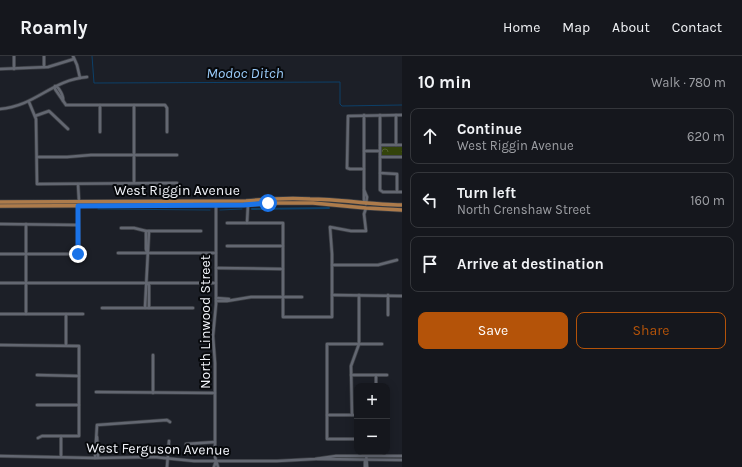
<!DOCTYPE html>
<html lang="en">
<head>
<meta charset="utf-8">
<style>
	:root { --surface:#15171d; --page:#22242a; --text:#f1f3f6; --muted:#9d9fa4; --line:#34363b; --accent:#b45309 }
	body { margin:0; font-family:Karla,sans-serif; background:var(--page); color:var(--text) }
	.controls { position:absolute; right:12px; bottom:12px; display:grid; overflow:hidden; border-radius:8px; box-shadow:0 2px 10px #0003 }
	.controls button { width:36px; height:36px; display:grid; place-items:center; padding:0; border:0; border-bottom:1px solid var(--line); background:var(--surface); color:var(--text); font:20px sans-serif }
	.stop { position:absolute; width:12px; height:12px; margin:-9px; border:3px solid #1a73e8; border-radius:50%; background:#fff }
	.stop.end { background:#1a73e8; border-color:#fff; box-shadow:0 1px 4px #0008 }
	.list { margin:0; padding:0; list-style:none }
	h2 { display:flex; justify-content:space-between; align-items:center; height:52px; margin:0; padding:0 16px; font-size:17px }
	h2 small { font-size:13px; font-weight:400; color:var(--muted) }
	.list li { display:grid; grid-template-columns:26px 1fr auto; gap:12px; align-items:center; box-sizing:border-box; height:56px; margin:0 8px 8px; padding:0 8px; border:1px solid var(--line); border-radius:8px }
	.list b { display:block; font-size:15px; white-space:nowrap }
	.list p { margin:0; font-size:13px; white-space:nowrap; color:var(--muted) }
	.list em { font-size:13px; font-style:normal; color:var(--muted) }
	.actions { display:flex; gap:8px; padding:12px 16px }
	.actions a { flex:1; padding:9px 0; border:1px solid var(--accent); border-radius:8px; text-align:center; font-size:14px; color:var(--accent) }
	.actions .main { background:var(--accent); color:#fff }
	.icon { flex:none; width:22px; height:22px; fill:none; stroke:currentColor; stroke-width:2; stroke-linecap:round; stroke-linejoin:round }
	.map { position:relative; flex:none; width:402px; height:411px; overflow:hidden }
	header { display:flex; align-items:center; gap:24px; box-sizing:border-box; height:56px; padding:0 20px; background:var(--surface); border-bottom:1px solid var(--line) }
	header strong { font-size:19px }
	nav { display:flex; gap:22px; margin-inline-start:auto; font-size:14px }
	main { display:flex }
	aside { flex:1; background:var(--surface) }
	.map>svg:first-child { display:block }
</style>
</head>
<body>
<header>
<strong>Roamly</strong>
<nav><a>Home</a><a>Map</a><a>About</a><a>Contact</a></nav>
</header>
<main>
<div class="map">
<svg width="402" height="411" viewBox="0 0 402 411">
	<defs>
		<pattern id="forest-crowns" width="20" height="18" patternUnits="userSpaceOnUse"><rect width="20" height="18" fill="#33430b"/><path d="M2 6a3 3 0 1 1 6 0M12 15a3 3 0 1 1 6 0" fill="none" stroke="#515f2f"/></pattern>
	</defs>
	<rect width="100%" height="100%" fill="#1c1f27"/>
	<polygon fill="url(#forest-crowns)" points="383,90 402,90 402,100 382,99 381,92"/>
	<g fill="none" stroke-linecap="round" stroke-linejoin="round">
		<g stroke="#0d4069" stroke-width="1">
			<polyline points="92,0 94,27 340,26 340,48 342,50 402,49"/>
			<polyline points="98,153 210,154"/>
			<polyline points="220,154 242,153"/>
		</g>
		<polyline stroke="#0d4069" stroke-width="2" points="252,153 329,152"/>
		<defs>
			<g id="minor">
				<polyline points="14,0 14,13"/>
				<polyline points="44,0 44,11"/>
				<polyline points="73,0 77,9 80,22"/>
				<polyline points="0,13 48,11 74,3"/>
				<polyline points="55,30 55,33 66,49 165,49 167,52 167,76"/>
				<path d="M56,30C59,32 64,40 63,45"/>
				<polyline points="29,46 36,63 37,128 177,127"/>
				<polyline points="100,49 100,76"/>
				<polyline points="134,49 134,127"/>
				<path d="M0,53C36,50 51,24 87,21"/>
				<polyline points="364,59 364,147"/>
				<polyline points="380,59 380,134 383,136 402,136"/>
				<polyline points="35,60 49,55 68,73"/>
				<polyline points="380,89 402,89"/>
				<polyline points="396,89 396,59"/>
				<polyline points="364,95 380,95"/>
				<polyline points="37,101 67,101 91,99 177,99"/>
				<polyline points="380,101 402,101"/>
				<polyline points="364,113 350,113 347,112 348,60 402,59"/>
				<polyline points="380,117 397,118 397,136"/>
				<polyline points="78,128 79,145"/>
				<polyline points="364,134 367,141 366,148"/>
				<polyline points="216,149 216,248 213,280 215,307 215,401 218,411"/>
				<polyline points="227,167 283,167 283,261 332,261 332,198 330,171 351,175 366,175 364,158 366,152"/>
				<polyline points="247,167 248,149"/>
				<polyline points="0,168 78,169"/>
				<polyline points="26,168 26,258"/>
				<polyline points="121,172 134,172 146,175 201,175"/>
				<polyline points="146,175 146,193 147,197"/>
				<polyline points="227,190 283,190"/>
				<polyline points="118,197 216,197"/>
				<polyline points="0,198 79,198 78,150"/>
				<polyline points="332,209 378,209 397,204"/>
				<polyline points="216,212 283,213"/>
				<polyline points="0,227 216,227"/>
				<polyline points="147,227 149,229 149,252"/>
				<polyline points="332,239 402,240"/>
				<polyline points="388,239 388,259"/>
				<polyline points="216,242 229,243"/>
				<polyline points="216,245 227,245 251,241 302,241"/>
				<polyline points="102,252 193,252"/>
				<polyline points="145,252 149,175"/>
				<polyline points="0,258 83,258"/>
				<polyline points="0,289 79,290 79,380 42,380 38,382"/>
				<polyline points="66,289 66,258"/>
				<polyline points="153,299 153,337"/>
				<polyline points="37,319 79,320"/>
				<polyline points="351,319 387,319"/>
				<polyline points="376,319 376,330"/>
				<polyline points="96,336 215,337"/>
				<polyline points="37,349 79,349"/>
				<polyline points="327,359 357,359"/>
				<polyline points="352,359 351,310 359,288 359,239"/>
				<polyline points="97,381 98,401"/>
				<polyline points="357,383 327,383 327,288 382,288"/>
				<polyline points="186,388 215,386"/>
				<polyline points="366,396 367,411"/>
				<polyline points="0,400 95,402 154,401 194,405 277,405 315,403 336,400 402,400"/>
				<polyline points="61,401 61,380"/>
				<polyline points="95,402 97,369 167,364 170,366"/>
				<polyline points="317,403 402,404"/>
				<polyline points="167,411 169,385"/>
				<polyline points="214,411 216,405"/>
				<polyline points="365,411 365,404"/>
			</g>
			<g id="major">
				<path d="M0,146L246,145C267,143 289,142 310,143C341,143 371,149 402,149"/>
				<polyline points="0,150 241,149 276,147 313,147 366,152 402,154"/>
			</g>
		</defs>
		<use href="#minor" stroke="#3a3d43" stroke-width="4"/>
		<use href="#major" stroke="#3a3d43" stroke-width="5"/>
		<use href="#minor" stroke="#636771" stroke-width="2.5"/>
		<use href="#major" stroke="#ad7b4b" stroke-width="3.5"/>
	</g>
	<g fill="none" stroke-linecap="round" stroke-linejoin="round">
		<polyline stroke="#1a73e8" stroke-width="5" points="78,198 78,150 244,149 268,147"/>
	</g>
	<g text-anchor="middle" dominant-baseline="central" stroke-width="4" stroke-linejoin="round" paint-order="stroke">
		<g font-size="14" fill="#f2f4fa" stroke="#07090c">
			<text x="177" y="134">West Riggin Avenue</text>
			<text transform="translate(205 266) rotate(-90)">North Linwood Street</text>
			<text transform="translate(158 393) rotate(1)">West Ferguson Avenue</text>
		</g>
		<g font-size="15" font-style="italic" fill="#99caf8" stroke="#07090c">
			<text x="245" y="17">Modoc Ditch</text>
		</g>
	</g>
</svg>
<div class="controls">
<button>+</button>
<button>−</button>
</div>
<div class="stop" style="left:268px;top:147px"></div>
<div class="stop end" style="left:78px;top:198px"></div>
</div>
<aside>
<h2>10 min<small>Walk · 780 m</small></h2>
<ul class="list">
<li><svg class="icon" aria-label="ahead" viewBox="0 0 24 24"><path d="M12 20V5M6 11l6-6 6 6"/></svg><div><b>Continue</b><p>West Riggin Avenue</p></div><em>620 m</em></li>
<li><svg class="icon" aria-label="left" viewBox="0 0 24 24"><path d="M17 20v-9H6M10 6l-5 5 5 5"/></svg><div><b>Turn left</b><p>North Crenshaw Street</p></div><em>160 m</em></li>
<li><svg class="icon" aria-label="arrive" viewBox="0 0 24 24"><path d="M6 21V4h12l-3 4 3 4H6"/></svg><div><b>Arrive at destination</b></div></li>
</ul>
<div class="actions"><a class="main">Save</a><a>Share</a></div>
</aside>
</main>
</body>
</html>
